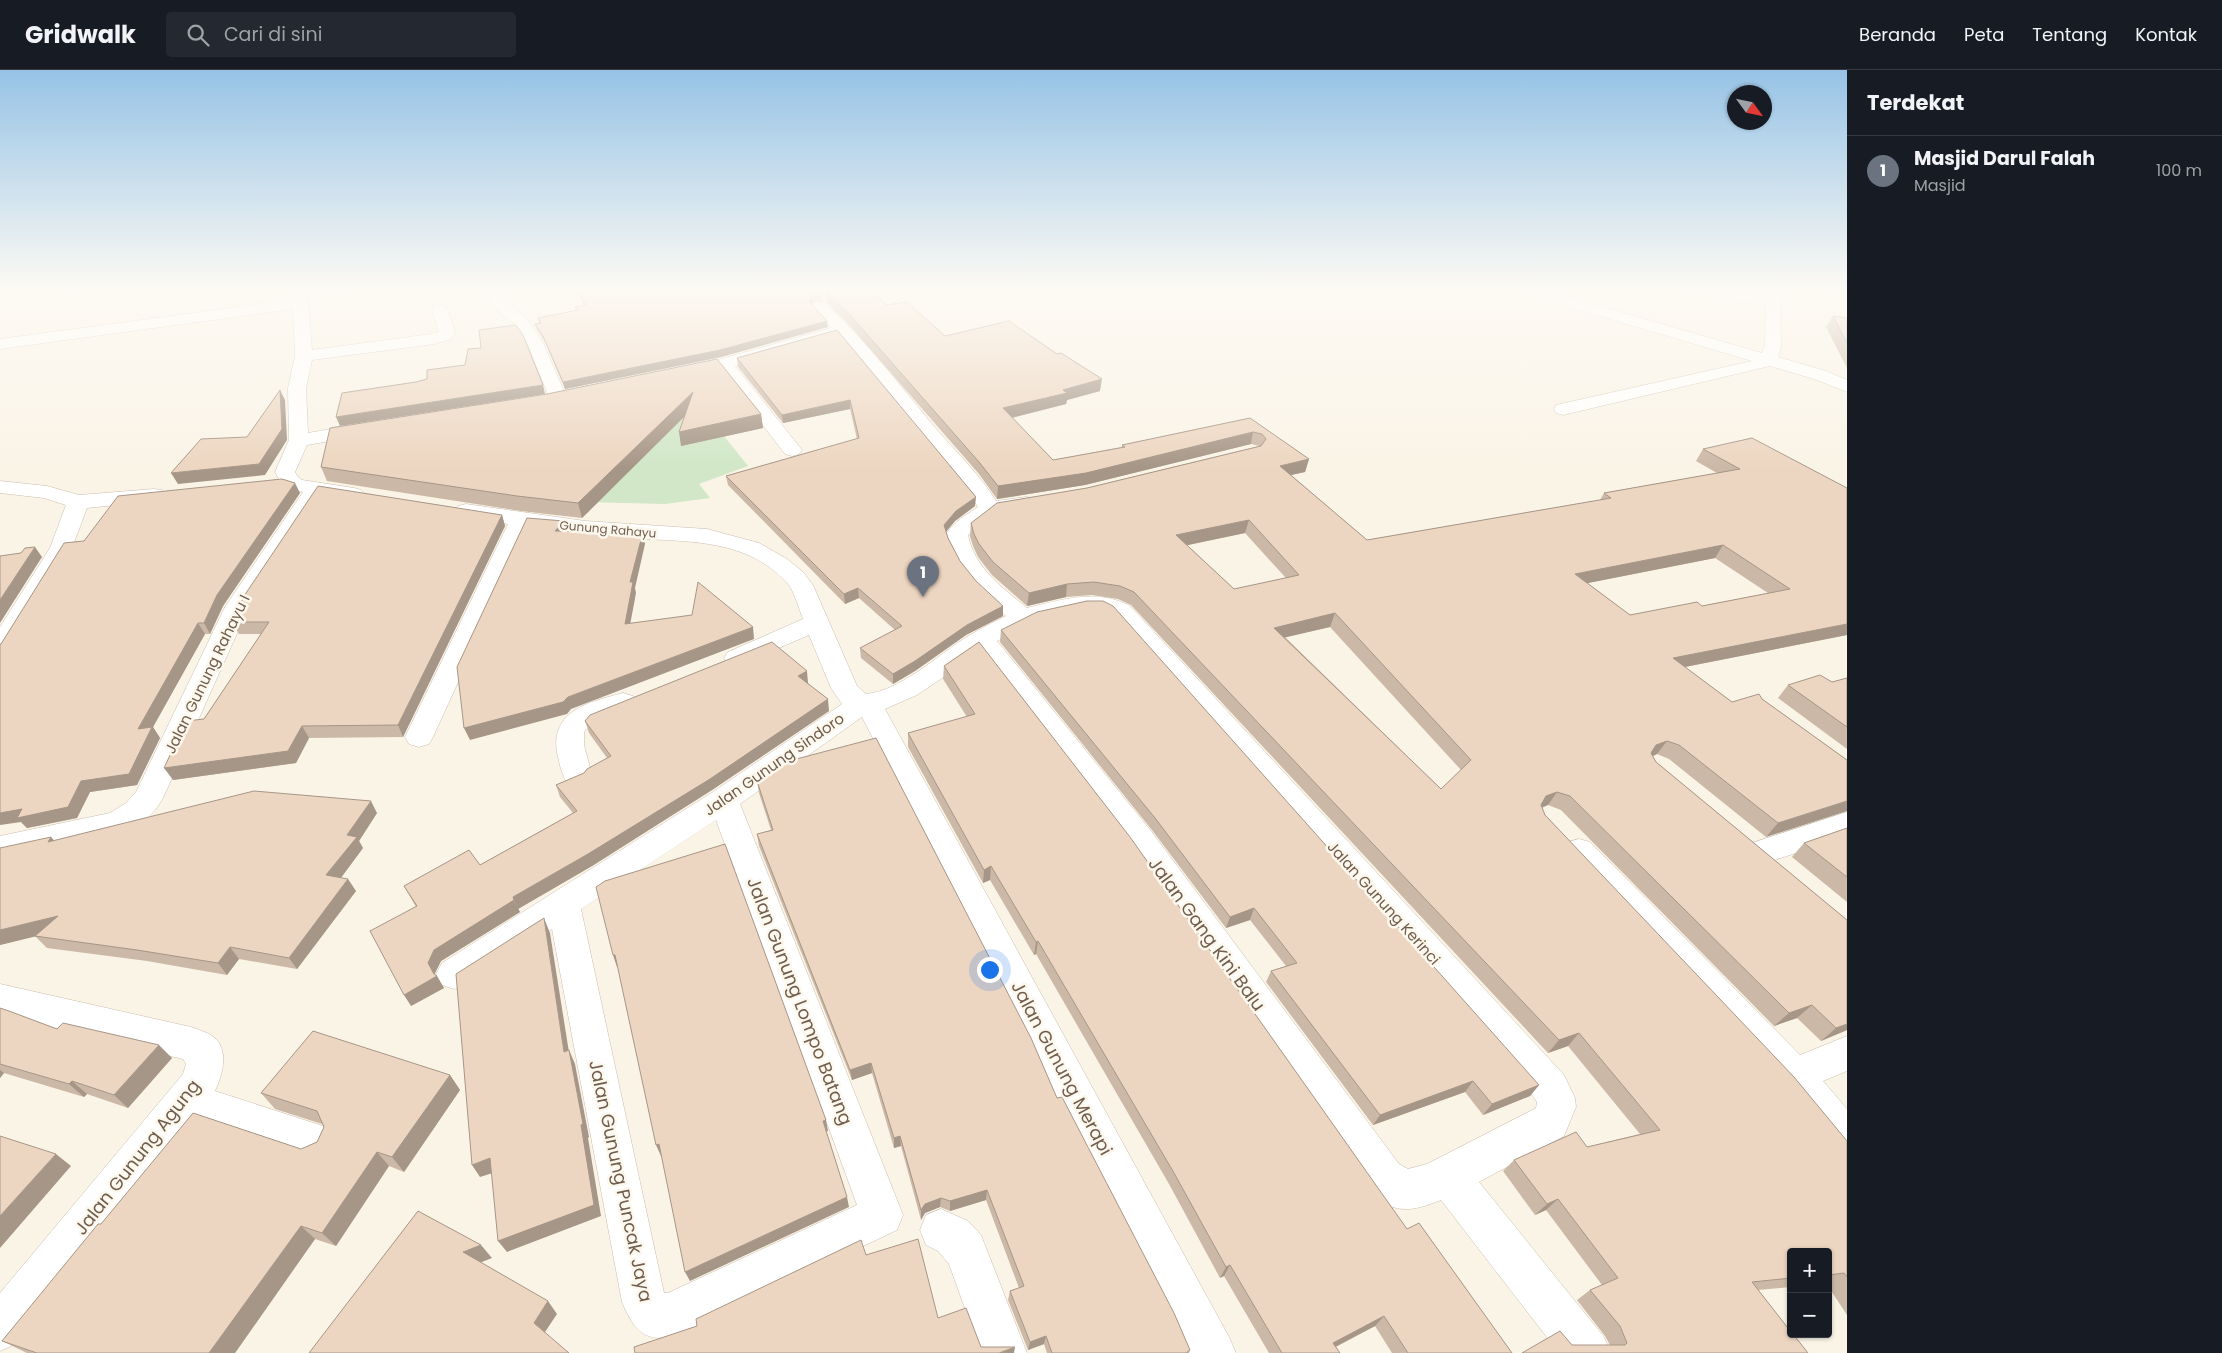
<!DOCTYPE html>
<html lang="id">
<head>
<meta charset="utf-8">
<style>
	:root { --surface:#171b24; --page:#242831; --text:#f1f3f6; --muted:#9ea1a6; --line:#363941; --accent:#8c9099 }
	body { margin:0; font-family:Poppins,sans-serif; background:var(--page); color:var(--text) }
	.controls { position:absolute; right:15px; bottom:15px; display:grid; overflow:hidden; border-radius:5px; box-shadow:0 1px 4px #0004 }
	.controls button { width:45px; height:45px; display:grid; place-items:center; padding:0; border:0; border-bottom:1px solid var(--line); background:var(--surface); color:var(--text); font:25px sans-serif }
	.compass { position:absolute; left:1727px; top:15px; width:45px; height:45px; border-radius:50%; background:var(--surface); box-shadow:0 1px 4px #0004; rotate:123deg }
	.you { position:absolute; left:989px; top:899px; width:18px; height:18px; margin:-12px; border:4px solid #fff; border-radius:50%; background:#1a73e8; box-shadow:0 0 0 8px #1a73e833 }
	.badge { display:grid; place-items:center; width:32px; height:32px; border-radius:50%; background:var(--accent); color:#fff; font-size:16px; font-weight:700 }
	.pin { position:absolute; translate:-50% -41px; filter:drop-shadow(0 1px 2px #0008) }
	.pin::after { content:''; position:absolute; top:26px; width:18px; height:15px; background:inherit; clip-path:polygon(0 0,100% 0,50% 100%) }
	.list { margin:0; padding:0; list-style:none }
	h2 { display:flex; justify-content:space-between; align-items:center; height:65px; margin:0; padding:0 20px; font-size:21px }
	h2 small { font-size:16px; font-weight:400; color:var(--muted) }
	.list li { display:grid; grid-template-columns:32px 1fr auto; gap:15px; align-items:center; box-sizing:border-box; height:70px; padding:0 20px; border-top:1px solid var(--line) }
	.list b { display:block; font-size:19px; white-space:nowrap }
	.list p { margin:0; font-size:16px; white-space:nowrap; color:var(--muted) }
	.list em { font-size:16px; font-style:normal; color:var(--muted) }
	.icon { flex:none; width:28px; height:28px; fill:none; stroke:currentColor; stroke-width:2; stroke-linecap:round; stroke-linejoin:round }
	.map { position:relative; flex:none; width:1847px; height:1283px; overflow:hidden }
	header { display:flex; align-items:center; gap:30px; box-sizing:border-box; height:70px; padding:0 25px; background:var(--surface); border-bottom:1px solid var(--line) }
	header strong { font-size:24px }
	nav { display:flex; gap:28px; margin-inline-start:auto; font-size:18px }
	.search { width:350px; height:45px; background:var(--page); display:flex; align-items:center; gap:12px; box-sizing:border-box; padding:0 18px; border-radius:5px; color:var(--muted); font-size:19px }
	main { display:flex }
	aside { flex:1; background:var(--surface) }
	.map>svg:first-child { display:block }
</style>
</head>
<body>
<header>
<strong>Gridwalk</strong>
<div class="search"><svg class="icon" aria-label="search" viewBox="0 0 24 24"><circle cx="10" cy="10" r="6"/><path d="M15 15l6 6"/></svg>Cari di sini</div>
<nav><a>Beranda</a><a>Peta</a><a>Tentang</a><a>Kontak</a></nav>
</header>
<main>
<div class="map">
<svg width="1847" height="1283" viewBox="0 0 1847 1283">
	<rect width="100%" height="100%" fill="#faf4e7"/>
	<polygon fill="#d1e7c7" points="679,310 748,396 699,414 710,428 665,434 583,432"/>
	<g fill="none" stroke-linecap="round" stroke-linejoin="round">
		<polyline stroke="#a5c8d3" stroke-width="6" points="1835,218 1847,222"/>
		<defs>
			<g id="minor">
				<polygon points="66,218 82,218 79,225 69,225"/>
				<path d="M285,218H350L347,221L342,223L306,228L308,233L312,280L431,264L439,262L432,239L434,236H446L455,262L451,269L434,274L312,290L306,318L308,363L365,353L372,355L375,359L372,363L365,365L307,375L295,402L298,407L302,410L354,418L361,420L365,424L361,428L354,430L322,425L249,537L163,728C153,746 138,758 118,765L0,790V766L110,743L126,733L136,722L225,537L303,422L282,415L275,402L289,370L288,318L295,286L293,239L0,279V269L291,230Z"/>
				<polygon points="482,218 498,218 517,242 526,247 543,273 567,328 565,332 558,334 551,332 527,273 514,253 505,248"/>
				<polygon points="1512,218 1537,218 1762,283 1765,276 1766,235 1692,223 1687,221 1684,218 1720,218 1766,226 1766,222 1760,218 1780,218 1781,276 1778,287 1826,301 1847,310 1847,322 1814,309 1770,296 1563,345 1556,343 1554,339 1556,335 1752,291 1515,221"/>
				<path d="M819,232C840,237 918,338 938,361C958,384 980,405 996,431L1026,427L1034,428L1037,433L1034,438L996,444L968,465C975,499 1002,517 1027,538C1061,530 1097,518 1130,536L1564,1005L1575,1028L1576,1037L1564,1066L1479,1112L1604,1267L1611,1283H1559L1441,1130C1411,1142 1396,1144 1369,1124L1129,779L979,583L917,625L885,639L1229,1267L1236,1283H1188L862,647L740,734L903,1145L897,1160L686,1261C650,1276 636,1266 622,1232L552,859L466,915L454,919L442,915L436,904L442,893L713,722L842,634L831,618L809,565L737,596L728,594L724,588L728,582L803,549C799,539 795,523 788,514C746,466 681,472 624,468C592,465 560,461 529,457L433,667L429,674L419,677L409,674L405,667L508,454L458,446L455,441L458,436L466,434L585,451L707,459L759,473L787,489L803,502L813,515L857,616L866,624C899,621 935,588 962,570C976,561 991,553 1006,546C980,523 952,500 946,464C954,452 966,445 978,437L973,429L838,266L735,296L802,380L799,384L792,386L785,384L720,300L685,307L679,306L676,302L679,298L721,289L831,258L811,237L813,234ZM1085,541H1102L1112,546L1533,1026L1537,1032L1536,1038L1427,1094L1408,1099L1399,1094L1151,761L997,571L1035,552ZM716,750L857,1135L668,1223H664L581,839Z"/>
				<polygon points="0,411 47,416 79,425 154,419 162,420 165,425 162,430 154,431 87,438 72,478 9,583 0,585 0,557 50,478 66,435 44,428 0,423"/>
				<path d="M623,623L633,626L637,632C628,646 598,646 584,662V675L592,705L587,713L577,716L567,713C562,704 560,696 558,687C547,641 589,632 623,623Z"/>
				<polygon points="1847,742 1847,766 1763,794 1752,791 1747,782 1752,773"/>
				<polygon points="1579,769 1590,772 1800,985 1847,966 1847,1001 1823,1011 1847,1039 1847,1089 1833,1083 1781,1018 1568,790 1563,781 1568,772"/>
				<path d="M0,914L191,957C199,960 210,963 216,969C229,983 222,1006 215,1021L329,1058L335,1072L329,1086L315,1092L193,1051L16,1274L0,1281V1223L183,1004L186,994L183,989L0,946Z"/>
				<polygon points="941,1139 968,1151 981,1165 1027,1283 981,1283 949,1194 938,1181 926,1175 920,1160 926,1145"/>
			</g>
		</defs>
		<use href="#minor" stroke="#cbbdae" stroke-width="1"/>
		<use href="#minor" fill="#fff" fill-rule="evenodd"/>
	</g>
	<g fill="#ccb8a6" fill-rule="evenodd">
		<polygon points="626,219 822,226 823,232 813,232 812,234 827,251 828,257 721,287 565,319 545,272 537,260 535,254 539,253 538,248 576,241 575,237 584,235 581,230 579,224"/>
		<path d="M826,223L886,235L945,266L1100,321L1067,330L1066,334L1012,348L1053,390L1122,377V375L1250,348L1309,389L1305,402L1291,405L1367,470L1600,430L1604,423L1717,403L1696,391L1703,379L1847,418V565L1685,597L1732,632L1762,629L1847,690L1766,767L1669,689L1657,684L1653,686L1656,692L1847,850V960L1821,971L1797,948L1774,956L1561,740L1548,735L1542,738L1545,745L1847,1071V1245L1828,1216V1182H1791V1217L1758,1220L1808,1283L1572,1275H1610L1605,1266L1577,1230L1590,1220L1602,1215L1546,1140L1535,1145L1503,1101L1514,1090L1587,1077L1640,1064L1568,976L1548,983L1131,535L1118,529L1092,525L1066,527L1027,536L992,505L978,487L973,476L970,466L971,453L1087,418L1259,376L1251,374L1085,415L997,429L979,404L850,256L827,233ZM1245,463L1286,508L1234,519L1187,475ZM1715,488L1768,523L1702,536L1630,545L1587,513ZM1330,557L1461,700L1441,719L1285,567Z"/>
		<polygon points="1833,246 1847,248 1847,298 1826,257"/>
		<polygon points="837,260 975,436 955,451 946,462 948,468 960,491 1003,546 966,565 915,601 893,614 861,588 860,578 895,560 859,528 845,534 728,415 726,406 857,369 850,339 783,353 738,297 737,288"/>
		<polygon points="761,344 763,358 681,376 684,347 582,448 521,441 327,411 321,397 330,358"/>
		<polygon points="300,423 223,536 210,564 205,564 153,657 160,668 137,715 90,722 77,748 27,758 21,752 1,574 84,471"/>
		<polygon points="502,445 505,456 403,667 309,668 296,693 173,710 204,649 261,564 239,564 232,552"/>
		<polygon points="1001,560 1539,1015 1530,1026 1483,1045 1465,1022 1373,1055 1266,912 1271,901 1286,896 1250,850 1226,858 1152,760 1000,572"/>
		<polygon points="944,596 1407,1159 1512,1283 1392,1283 1375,1256 1336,1277 1340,1283 1269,1283 1224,1206 1220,1208 1169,1114 1036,884 1034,885 990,810 983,813 908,677 908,663 967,647 943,609"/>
		<polygon points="1847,608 1847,679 1778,628 1788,615 1832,612"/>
		<polygon points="808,613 829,641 712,720 592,796 518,839 520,842 441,891 434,905 444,918 411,936 416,837 404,816 480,795 573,743 560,727 556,715 584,703 607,688 589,663 585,651"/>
		<polygon points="757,711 1057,1028 1190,1280 1189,1283 1047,1283 1044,1274 1028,1280 1008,1230 1010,1221 1019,1218 986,1130 950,1141 940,1137 925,1143 921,1150 901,1076 894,1078 872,1003 852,1010 759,776 757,764 771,760 759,723"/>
		<polygon points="377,743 359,771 363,778 341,808 356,821 297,899 239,889 227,905 147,891 47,878 35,866 0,875 0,779 54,771"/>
		<polygon points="1847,758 1847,832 1792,787 1804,773"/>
		<polygon points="0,938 57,959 172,988 128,1038 87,1024 84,1027 4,1003 0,1008"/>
		<polygon points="450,1005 460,1020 404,1102 389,1096 336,1176 315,1169 235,1283 27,1283 2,1271 101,1154 301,1079 317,1072 324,1057 322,1054 275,1039 261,1023"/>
	</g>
	<g fill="#a69687">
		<polygon points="813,226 813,232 809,237 809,231"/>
		<polygon points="827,251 828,257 721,287 565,319 563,312"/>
		<polygon points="1102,309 1100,321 1067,330 1066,334 1002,350 1003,338 1063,320"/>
		<polygon points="543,315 545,324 340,356 336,347"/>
		<polygon points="280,320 285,330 287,370 265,405 178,414 171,403 259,394"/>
		<polygon points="693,322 695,336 582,448 578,433"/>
		<polygon points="850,330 850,339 783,353 782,345"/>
		<polygon points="761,344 763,358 681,376 679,362"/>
		<polygon points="1253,362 1251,374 1085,415 997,429 998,416"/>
		<polygon points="1309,389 1305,402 1277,408 1280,396"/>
		<polygon points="295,413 300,423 223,536 210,564 204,553 217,525"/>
		<polygon points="976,427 975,436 955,451 944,464 944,455 956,441"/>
		<polygon points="502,445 505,456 403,667 398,655"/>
		<polygon points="1249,450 1245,463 1174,478 1176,465"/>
		<polygon points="564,451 568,463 555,461"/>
		<polygon points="643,462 645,474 635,518 636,523 628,566 625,554 630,512"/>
		<polygon points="1723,475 1715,488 1568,517 1575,504"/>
		<polygon points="35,477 42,487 0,553 0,530"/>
		<polygon points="1067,514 1066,527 1027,536 1029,523"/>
		<polygon points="858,518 859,528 845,534 844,524"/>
		<polygon points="1003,536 1003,546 966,565 915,601 893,614 893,604 967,555"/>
		<polygon points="1335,543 1330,557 1270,571 1274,558"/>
		<polygon points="198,553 205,564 153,657 160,668 137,715 90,722 77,748 27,758 21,752 0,755 0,743 81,711 138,659"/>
		<polygon points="1847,554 1847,565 1664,601 1673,588"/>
		<polygon points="753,557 754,569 571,639 567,644 470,670 464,658 568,627"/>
		<polygon points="807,601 808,613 800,618 798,606"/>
		<polygon points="828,629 829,641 712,720 592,796 518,839 513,827"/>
		<polygon points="302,656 309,668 296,693 173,710 164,698"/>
		<polygon points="1667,671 1657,684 1646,689 1656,675"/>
		<polygon points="1557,722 1548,735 1537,739 1546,726"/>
		<polygon points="371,731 377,743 359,771 363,778 334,817 326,805 347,765"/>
		<polygon points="1847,731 1847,741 1766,767 1778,753"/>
		<polygon points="51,767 62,779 48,772"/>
		<polygon points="991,796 990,810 983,813 984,800"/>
		<polygon points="348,809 356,821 297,899 289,888"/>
		<polygon points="514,830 520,842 441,891 434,905 437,906 444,918 411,936 404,925 434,880"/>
		<polygon points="1254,838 1250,850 1226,858 1230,847"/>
		<polygon points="58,846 70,858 0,875 0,860"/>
		<polygon points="544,848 550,863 571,995 564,982"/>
		<polygon points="1038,871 1036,884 1034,885 1036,872"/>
		<polygon points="230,877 239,889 227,905 218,893"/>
		<polygon points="613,885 615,885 619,896 617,897"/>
		<polygon points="1812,935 1797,948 1774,956 1789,943"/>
		<polygon points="1847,954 1847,960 1821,971 1836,958"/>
		<polygon points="1579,963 1568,976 1548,983 1559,970"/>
		<polygon points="159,975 172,988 128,1038 114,1025"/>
		<polygon points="569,980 575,994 589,1067 588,1068 601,1146 507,1182 498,1171"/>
		<polygon points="871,993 872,1003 852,1010 850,1000"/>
		<polygon points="0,1000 4,1003 0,1008"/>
		<polygon points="450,1005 460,1020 404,1102 392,1087"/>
		<polygon points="72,1011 87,1024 84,1027 69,1014"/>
		<polygon points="1473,1011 1465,1022 1373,1055 1380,1045"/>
		<polygon points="1539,1015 1530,1026 1483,1045 1492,1034"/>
		<polygon points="826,1050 828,1061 825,1062 823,1051"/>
		<polygon points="900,1066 901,1076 894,1078 894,1068"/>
		<polygon points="659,1074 663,1085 661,1086 656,1075"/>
		<polygon points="377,1082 389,1096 336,1176 322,1163"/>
		<polygon points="56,1084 71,1096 0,1178 0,1146"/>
		<polygon points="490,1088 499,1101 480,1107 472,1095"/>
		<polygon points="987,1120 986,1130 950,1141 950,1131"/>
		<polygon points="847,1127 849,1137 690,1211 685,1202"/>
		<polygon points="941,1128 940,1137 925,1143 921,1150 921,1140 925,1134"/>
		<polygon points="1558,1129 1546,1140 1535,1145 1547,1134"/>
		<polygon points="301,1156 315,1169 235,1283 209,1283"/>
		<polygon points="481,1175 492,1188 474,1195 463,1182"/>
		<polygon points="1230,1195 1224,1206 1220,1208 1226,1197"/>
		<polygon points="548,1231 557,1244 543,1265 534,1253"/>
		<polygon points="1384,1246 1375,1256 1325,1282 1333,1273"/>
		<polygon points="1046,1266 1044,1274 1028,1280 1030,1272"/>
		<polygon points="1015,1277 1014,1283 999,1283"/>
	</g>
	<g fill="#edd6c1" stroke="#a69687" fill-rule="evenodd">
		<polygon points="610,218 623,218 626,219 634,218 814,218 822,226 813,226 809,231 827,251 720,280 563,312 543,266 535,254 541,253 538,248 578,240 575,237 586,235 579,224"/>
		<path d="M858,218H871L886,235L907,232L945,266L1009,251L1057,284L1061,283L1102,309L1063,320L1067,323L1003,338L1053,390L1125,377L1122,375L1250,348L1309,389L1280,396L1367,470L1611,428L1604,423L1740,399L1703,379L1752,368L1847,418V554L1673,588L1732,632L1759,624L1762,629L1847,690V731L1778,753L1679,675L1667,671L1656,675L1651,683L1656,692L1847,850V954L1836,958L1812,935L1789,943L1570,726L1557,722L1546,726L1541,735L1545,745L1794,1007L1847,1071V1207L1844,1203L1828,1205V1182H1791V1208L1752,1212L1791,1262V1264H1793L1808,1283H1522L1560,1261L1572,1275H1625L1627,1273L1620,1256L1590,1220L1618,1208L1558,1129L1547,1134L1514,1090L1576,1062L1587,1077L1660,1060L1579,963L1559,970L1134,522L1120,516L1094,512L1067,514L1029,523L993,492L979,474L974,464L971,453L997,433L1087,418L1261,376L1266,369L1262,364L1253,362L1086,403L998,416L979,392L850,245L826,223ZM1249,450L1299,505L1234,519L1176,465ZM1723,475L1790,519L1702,536L1697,532L1630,545L1575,504ZM1335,543L1471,690L1441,719L1274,558Z"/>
		<polygon points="1833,246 1847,248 1847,273"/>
		<polygon points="516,255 523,265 543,315 336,347 342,323 416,312 427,309 427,300 465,295 468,279 481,278 479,260"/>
		<polygon points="837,260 976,427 956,441 944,455 948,468 960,491 976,511 1003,536 967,555 915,591 893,604 860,578 902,556 858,518 844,524 726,406 859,368 850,330 782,345 737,288"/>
		<polygon points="717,289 761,344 679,362 693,322 578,433 517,426 321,397 330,358 547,324"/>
		<polygon points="280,320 282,359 259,394 171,403 201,369 247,367"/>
		<polygon points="282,409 295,413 217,525 204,553 198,553 138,659 152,657 129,704 81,711 68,737 17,748 22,739 0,743 0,574 1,574 64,473 84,471 118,426"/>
		<polygon points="318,416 502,445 398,655 302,656 288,681 164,698 186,651 204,649 269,552 232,552 244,526"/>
		<polygon points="527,448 564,451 555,461 643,462 630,512 633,512 625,554 692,545 698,512 753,557 568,627 563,632 464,658 457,597"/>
		<polygon points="35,477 0,530 0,486 21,483 25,478"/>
		<polygon points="1087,531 1103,531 1113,536 1539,1015 1492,1034 1473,1011 1380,1045 1271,901 1297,893 1254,838 1230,847 1155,748 1001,560 1037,542"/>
		<polygon points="772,572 807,601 798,606 828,629 710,709 588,784 513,827 514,830 434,880 428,893 434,904 437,906 404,925 370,861 417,836 404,816 469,780 480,795 577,741 556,715 584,703 587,699 611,686 585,651 590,645"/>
		<polygon points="979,572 1130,767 1407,1159 1419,1153 1512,1283 1408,1283 1384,1246 1333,1273 1340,1283 1282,1283 1230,1195 1226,1197 1174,1103 1038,871 1036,872 991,796 984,800 908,663 975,644 944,596"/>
		<polygon points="1820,605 1832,612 1847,608 1847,657 1788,615"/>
		<polygon points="876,668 1031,968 1057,1028 1062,1027 1174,1243 1190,1280 1187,1282 1187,1283 1052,1283 1046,1266 1030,1272 1010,1221 1024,1216 987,1120 950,1131 941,1128 925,1134 921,1140 900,1066 894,1068 871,993 850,1000 757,764 773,760 757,711 785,692"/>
		<polygon points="254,721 371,731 347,765 357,767 326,805 348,809 289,888 230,877 218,893 137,880 35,866 58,846 0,860 0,778 51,767 48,772"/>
		<polygon points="1847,758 1847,807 1804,773"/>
		<polygon points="725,774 826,1050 823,1051 847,1127 685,1202 659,1074 656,1075 615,885 613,885 596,817 605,811"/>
		<polygon points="544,848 564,982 569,980 583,1054 581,1055 594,1135 498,1171 490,1088 472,1095 456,904"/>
		<polygon points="0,938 9,941 57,959 63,953 159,975 114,1025 72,1011 69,1014 0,994"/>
		<polygon points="313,961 450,1005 392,1087 377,1082 322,1163 301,1156 209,1283 37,1283 2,1271 98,1154 101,1154 193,1043 301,1079 317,1072 324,1057 317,1041 261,1023"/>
		<polygon points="0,1066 56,1084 0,1146"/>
		<polygon points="418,1141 481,1175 463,1182 548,1231 534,1253 569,1283 309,1283"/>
		<polygon points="918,1169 938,1248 966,1238 981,1277 1015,1277 999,1283 635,1283 634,1277 697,1256 696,1249 861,1170 866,1185"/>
	</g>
	<linearGradient id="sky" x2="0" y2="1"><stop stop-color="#97c3e6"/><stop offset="0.55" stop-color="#fdfaf4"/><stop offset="1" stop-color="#fdfaf4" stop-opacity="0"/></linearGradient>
	<rect width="1847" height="398" fill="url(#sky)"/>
	<g text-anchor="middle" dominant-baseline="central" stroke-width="5" stroke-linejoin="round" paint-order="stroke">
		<g font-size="12" fill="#715d4e" stroke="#fdf8ed">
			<text transform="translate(608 459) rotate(5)">Gunung Rahayu</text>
		</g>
		<g font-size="15" fill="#715d4e" stroke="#fdf8ed">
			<text transform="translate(207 604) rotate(-64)">Jalan Gunung Rahayu I</text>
			<text transform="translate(774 694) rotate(-35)">Jalan Gunung Sindoro</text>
			<text transform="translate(1384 833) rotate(48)">Jalan Gunung Kerinci</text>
		</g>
		<g font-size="18" fill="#715d4e" stroke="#fdf8ed">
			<text transform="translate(1207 864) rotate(54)">Jalan Gang Kini Balu</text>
			<text transform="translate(800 931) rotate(69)">Jalan Gunung Lompo Batang</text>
			<text transform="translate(1062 998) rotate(62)">Jalan Gunung Merapi</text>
			<text transform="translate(137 1087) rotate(-52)">Jalan Gunung Agung</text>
			<text transform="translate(621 1111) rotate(78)">Jalan Gunung Puncak Jaya</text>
		</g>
	</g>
</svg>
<div class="controls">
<button>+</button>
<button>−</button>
</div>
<svg class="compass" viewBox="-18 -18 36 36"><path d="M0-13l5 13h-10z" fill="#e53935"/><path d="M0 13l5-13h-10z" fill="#9ea1a6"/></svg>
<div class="you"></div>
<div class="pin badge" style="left:923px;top:527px;background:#6b7280">1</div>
</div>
<aside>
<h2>Terdekat<small></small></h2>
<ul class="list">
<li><span class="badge" style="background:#6b7280">1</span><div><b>Masjid Darul Falah</b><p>Masjid</p></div><em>100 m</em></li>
</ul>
</aside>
</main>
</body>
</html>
